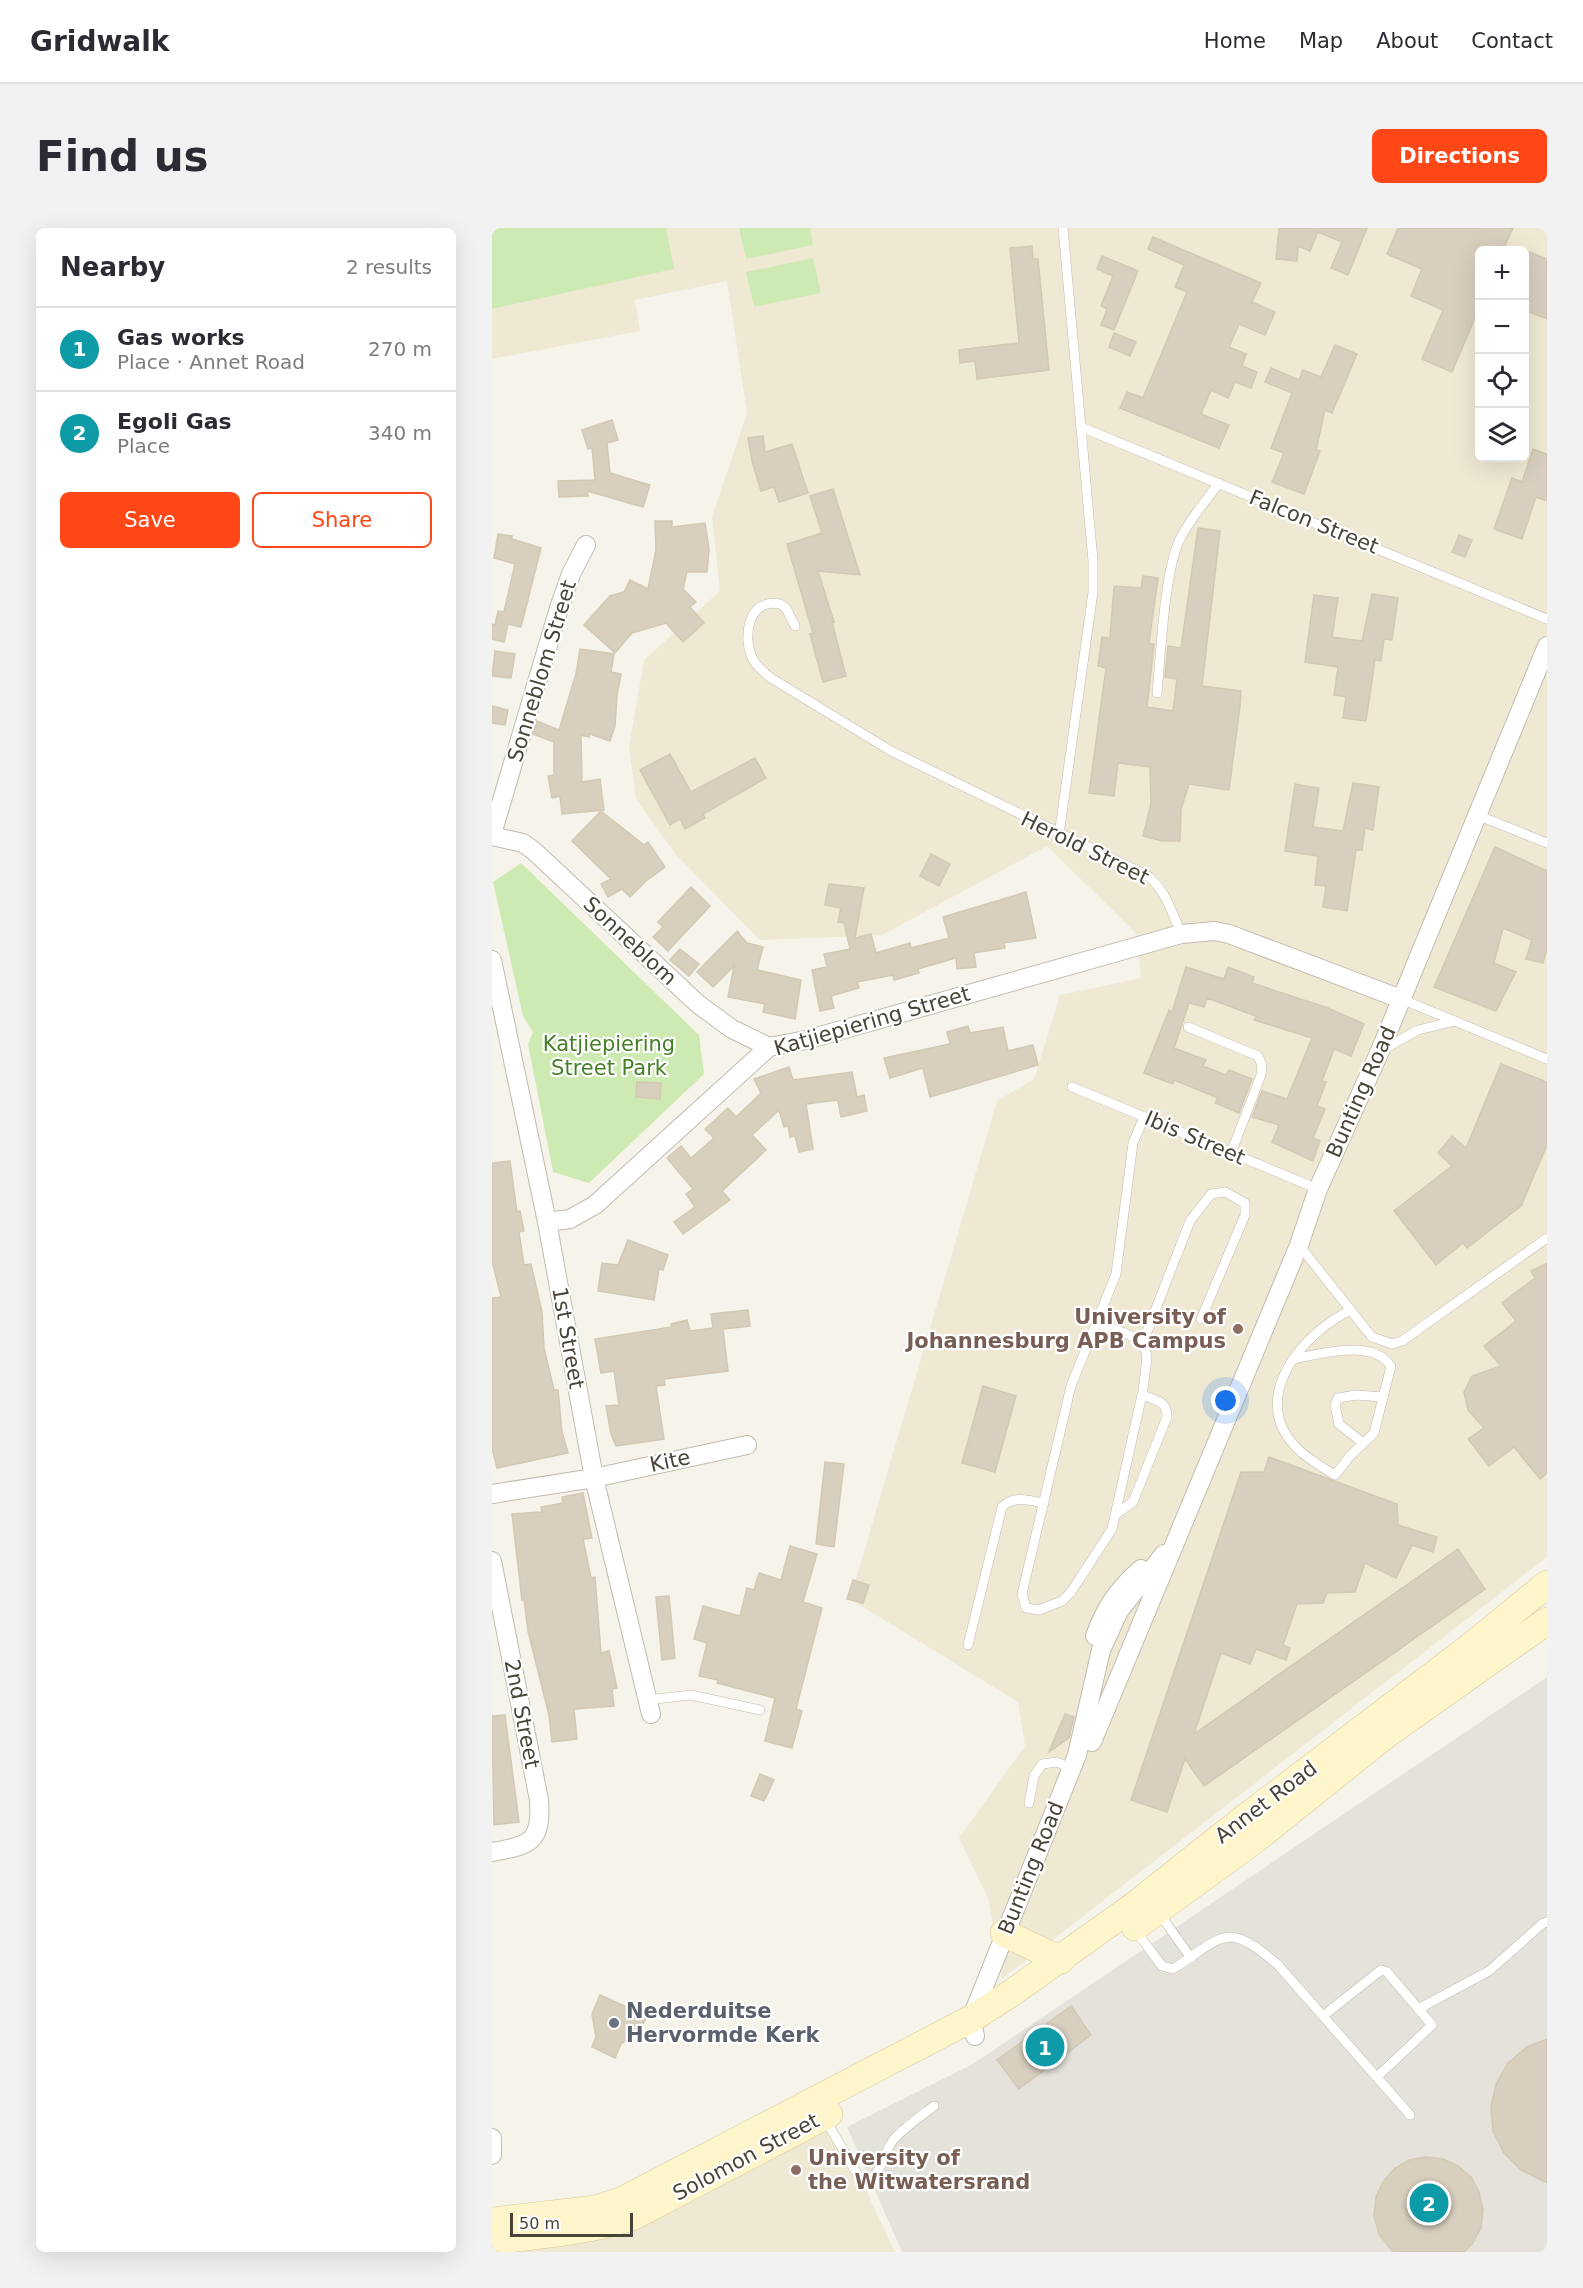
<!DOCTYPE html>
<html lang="en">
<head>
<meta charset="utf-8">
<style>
	:root { --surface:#fff; --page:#f2f2f3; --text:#2b2b33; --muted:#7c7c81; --line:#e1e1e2; --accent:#ff4718 }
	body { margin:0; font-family:"DejaVu Sans",sans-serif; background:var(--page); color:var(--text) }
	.controls { position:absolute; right:18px; top:18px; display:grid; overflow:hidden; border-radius:9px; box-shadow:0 6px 24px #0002 }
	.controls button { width:54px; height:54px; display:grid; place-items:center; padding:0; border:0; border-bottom:2px solid var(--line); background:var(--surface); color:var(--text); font:30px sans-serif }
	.scale { position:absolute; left:18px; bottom:15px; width:123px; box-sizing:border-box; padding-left:6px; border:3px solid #4a4438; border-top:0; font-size:16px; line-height:21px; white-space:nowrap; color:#4a4438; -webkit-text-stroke:4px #fff; paint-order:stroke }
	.you { position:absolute; left:734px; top:1173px; width:21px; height:21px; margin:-15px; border:4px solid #fff; border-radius:50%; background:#1a73e8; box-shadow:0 0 0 9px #1a73e833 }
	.badge { display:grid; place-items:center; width:39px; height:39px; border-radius:50%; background:var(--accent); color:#fff; font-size:20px; font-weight:700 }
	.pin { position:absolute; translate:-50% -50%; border:3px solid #fff; box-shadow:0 2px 6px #0006 }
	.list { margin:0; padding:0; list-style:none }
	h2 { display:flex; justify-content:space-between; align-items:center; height:78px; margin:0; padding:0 24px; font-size:26px }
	h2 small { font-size:20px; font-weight:400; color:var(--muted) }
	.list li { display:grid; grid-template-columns:39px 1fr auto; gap:18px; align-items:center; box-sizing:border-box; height:84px; padding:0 24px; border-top:2px solid var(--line) }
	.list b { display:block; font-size:22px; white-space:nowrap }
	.list p { margin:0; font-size:20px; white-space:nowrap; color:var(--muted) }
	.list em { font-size:20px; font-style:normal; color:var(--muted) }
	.actions { display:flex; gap:12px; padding:18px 24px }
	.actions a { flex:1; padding:14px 0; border:2px solid var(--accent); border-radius:9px; text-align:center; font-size:21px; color:var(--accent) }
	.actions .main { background:var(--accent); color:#fff }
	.icon { flex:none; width:33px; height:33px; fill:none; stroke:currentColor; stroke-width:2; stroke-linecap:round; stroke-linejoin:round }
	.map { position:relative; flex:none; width:1055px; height:2024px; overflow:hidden; border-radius:9px }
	header { display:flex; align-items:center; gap:36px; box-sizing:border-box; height:84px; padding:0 30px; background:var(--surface); border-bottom:2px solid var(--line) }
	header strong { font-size:28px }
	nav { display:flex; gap:33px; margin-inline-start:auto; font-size:21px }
	.intro { display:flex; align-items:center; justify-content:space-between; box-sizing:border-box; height:144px; padding:0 36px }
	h1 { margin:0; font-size:42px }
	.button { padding:15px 27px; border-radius:9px; background:var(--accent); color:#fff; font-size:21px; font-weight:700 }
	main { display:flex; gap:36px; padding:0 36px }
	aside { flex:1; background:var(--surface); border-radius:9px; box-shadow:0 6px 24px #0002 }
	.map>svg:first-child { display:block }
</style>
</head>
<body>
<header>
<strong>Gridwalk</strong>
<nav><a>Home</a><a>Map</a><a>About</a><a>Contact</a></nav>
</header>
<div class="intro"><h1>Find us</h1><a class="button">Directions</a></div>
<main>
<aside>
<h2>Nearby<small>2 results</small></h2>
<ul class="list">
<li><span class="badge" style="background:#0f9aa8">1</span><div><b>Gas works</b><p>Place · Annet Road</p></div><em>270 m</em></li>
<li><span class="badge" style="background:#0f9aa8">2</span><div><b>Egoli Gas</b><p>Place</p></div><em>340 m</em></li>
</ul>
<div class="actions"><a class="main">Save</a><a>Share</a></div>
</aside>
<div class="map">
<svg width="1055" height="2024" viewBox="0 0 1055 2024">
	<rect width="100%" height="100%" fill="#f6f3eb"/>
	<polygon fill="#e5e2dc" points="1055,1449 1055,2024 410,2024 355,1899 481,1836"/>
	<g fill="#efe9d4" fill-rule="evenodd">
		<path d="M0,0H1055V1329L510,1751L496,1670L467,1610L533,1518L526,1474L358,1371L505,873L542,851L568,767L649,750L644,705L555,618L390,707L268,712L185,628L144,571L137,519L152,432L228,363L220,289L255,185L235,53L143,72L148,103L0,131ZM987,22H1032V230H987Z"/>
		<polygon points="342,1894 403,2024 0,2024"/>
	</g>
	<g fill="#ceeab3">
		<polygon points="0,0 174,0 182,41 0,81"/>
		<polygon points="247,0 318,0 321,17 254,31"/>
		<polygon points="321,30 329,65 262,79 254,44"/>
		<polygon points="29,635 207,807 212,846 97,955 61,944 36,816 41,804 31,788 1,654"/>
	</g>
	<g fill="#d8cfbf" stroke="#d3c8b2" stroke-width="1.5">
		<polygon points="787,0 875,0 856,47 839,40 850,14 826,4 818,23 806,18 805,33 784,31"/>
		<polygon points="906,0 1021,0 1011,22 987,22 987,80 960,144 930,131 951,82 919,68 930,41 895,26"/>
		<polygon points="661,9 769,55 760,74 783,84 773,107 747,96 737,119 754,126 750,138 765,144 759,160 743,154 736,170 719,162 709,186 737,197 727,220 628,180 635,164 651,170 695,64 683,59 692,37 656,21"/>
		<polygon points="540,18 541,31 546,31 557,142 485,151 483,133 468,135 467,122 527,115 518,20"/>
		<polygon points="1032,22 1055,31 1055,91 1032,82"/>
		<polygon points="610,28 646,43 622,102 609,97 615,81 609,78 621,48 605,41"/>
		<polygon points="622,105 644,114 638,128 617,119"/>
		<polygon points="843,117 865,126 840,185 833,182 824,222 828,223 812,266 780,254 792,225 779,220 800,165 773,154 779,140 807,152 811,142 829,149"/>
		<polygon points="120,192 126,212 115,215 118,245 158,257 151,279 95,263 96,268 67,269 66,253 103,252 100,220 96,221 90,202"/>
		<polygon points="271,208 273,224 300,216 316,265 287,274 282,259 269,263 260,233 256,210"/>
		<polygon points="1041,221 1055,226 1055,273 1044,269 1030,311 1002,301 1020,250 1030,254"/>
		<polygon points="341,261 368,347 326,343 342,394 340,394 354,448 331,454 318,406 321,405 295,316 330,305 318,268"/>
		<polygon points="163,293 180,293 180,299 213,295 217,321 215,344 195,344 191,361 204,374 198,379 212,395 191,414 174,395 140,405 123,425 92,397 118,368 132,364 138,352 156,361 164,322"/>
		<polygon points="706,300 728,303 710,458 749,463 748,478 737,562 697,556 689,581 688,613 670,613 651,608 659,576 658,539 626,535 622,568 597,565 614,440 606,438 610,409 618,410 622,358 649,360 651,348 666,350 657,415 662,416 655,479 681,483 685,451 673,449 676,418 689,420"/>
		<polygon points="6,306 20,308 20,311 49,320 29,399 16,396 12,414 0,411 0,396 3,397 6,383 12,384 23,336 2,330"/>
		<polygon points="967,307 980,312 973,329 960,324"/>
		<polygon points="880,366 906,370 900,412 892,411 889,433 883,432 874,493 851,490 854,469 842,467 846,439 813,434 822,367 846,370 840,409 870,413"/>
		<polygon points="88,421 122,426 119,444 129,446 125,467 123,498 118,513 98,506 97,509 89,507 90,554 108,551 112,582 70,586 68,568 60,570 56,548 62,547 62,514 41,506 45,493 67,502 84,446"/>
		<polygon points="3,423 23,426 19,450 0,448"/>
		<polygon points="0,478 16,482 13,497 0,495"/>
		<polygon points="178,526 199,564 263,530 274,550 211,586 213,590 193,601 188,591 178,597 148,542"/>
		<polygon points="861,555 887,559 881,602 873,600 870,622 864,622 855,683 831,679 834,658 823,657 826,628 793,623 803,556 827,560 821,599 851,603"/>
		<polygon points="109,583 152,617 156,614 173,639 154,653 138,669 130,661 116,669 109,656 119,651 80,613"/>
		<polygon points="1003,619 1055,643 1055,720 1051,735 1034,731 1040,712 1011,700 1002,735 1024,744 1004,783 942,759"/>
		<polygon points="439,626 458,636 447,658 428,648"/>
		<polygon points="337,656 372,660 363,710 379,706 384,725 418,715 419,720 457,710 451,689 534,664 544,710 512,715 513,720 482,725 484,739 465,741 464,730 426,741 427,745 402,752 401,747 365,754 367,760 339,768 342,780 328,783 320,742 335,739 332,726 358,721 352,695 346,694 349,680 333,677"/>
		<polygon points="199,659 218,678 176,723 161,709 171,699 166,694"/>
		<polygon points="245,703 255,715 271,719 265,742 309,752 303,791 271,784 273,776 236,769 242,738 221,759 205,744"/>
		<polygon points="188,721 207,736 197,748 178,732"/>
		<polygon points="694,739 732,751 736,739 762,749 760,755 836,780 872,796 859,828 842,821 830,853 834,854 825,878 833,881 821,910 828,913 821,933 780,914 787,897 760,889 770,863 795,871 820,810 762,792 764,788 715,770 712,779 697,775 682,820 714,832 711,838 734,847 737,842 760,851 747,885 723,875 726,870 682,852 681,856 652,845 677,782 680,784"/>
		<polygon points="476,798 478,805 511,799 516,823 541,817 546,837 438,869 431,840 398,850 392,830 458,816 455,804"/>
		<polygon points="1009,836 1055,854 1055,917 1029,978 975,1020 971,1015 944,1037 902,983 960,938 946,925 960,908 974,920"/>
		<polygon points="297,839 301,852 360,844 365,869 372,867 375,883 349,889 346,872 314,876 321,921 307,924 303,908 298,909 296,898 292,899 287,882 260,907 274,922 230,963 238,972 191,1006 182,994 203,979 194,966 201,961 175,930 189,918 199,930 222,910 213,901 236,880 244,889 269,865 262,851"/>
		<polygon points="145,854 169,855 168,871 144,869"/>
		<polygon points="18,933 25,984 28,983 32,1003 27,1004 32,1037 39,1036 50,1084 52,1120 62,1162 66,1162 70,1204 76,1225 5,1240 0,1220 0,1070 9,1069 0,1033 0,935"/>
		<polygon points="136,1012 176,1027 171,1042 167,1041 162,1072 106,1063 110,1035 126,1037"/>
		<polygon points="1055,1035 1055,1245 1048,1251 1022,1219 997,1238 976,1211 992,1200 976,1182 972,1164 980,1148 1009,1138 992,1118 1024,1093 1010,1075 1043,1050 1039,1043"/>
		<polygon points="256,1082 258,1098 231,1101 236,1143 172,1151 173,1157 164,1158 172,1211 124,1218 119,1206 114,1178 127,1177 122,1143 109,1145 103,1111 180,1099 179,1096 195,1092 198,1103 221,1100 219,1086"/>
		<polygon points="491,1158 524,1168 503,1244 470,1235"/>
		<polygon points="777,1229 905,1276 906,1297 945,1309 941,1324 920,1317 904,1350 873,1335 863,1364 835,1365 831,1375 805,1376 791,1417 798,1420 794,1432 764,1421 758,1436 729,1425 702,1506 966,1321 993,1361 712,1558 693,1531 675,1584 639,1572 749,1244 772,1244"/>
		<polygon points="333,1234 352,1236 342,1319 324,1316"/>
		<polygon points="91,1265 100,1310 91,1311 99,1350 103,1349 109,1425 117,1423 125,1460 120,1461 122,1478 82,1481 85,1511 60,1514 57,1487 36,1403 32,1371 30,1372 20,1286 50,1284 49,1279 71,1275 70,1269"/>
		<polygon points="298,1318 325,1326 311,1374 330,1380 304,1481 310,1483 300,1520 273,1513 283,1470 225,1455 226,1452 207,1448 215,1415 202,1411 211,1378 248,1388 255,1360 262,1362 267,1345 289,1352"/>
		<polygon points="361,1352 377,1357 371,1375 355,1371"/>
		<polygon points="177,1368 183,1430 170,1432 164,1369"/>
		<polygon points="573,1486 582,1489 577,1510 557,1524"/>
		<polygon points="13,1487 27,1594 2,1597 0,1488"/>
		<polygon points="268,1546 282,1552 272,1573 259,1568"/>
		<polygon points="108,1767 155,1788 148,1802 129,1816 123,1830 100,1819 104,1809 100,1786"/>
		<polygon points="579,1778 599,1807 527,1861 505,1832"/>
		<polygon points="1055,1811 1055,1955 1029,1942 1012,1925 1001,1903 999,1879 1004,1856 1016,1835 1035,1819"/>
		<polygon points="934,1929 951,1931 966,1938 979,1949 987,1964 991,1981 989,2000 980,2016 972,2024 901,2024 887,2006 882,1988 884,1969 891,1954 902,1941 917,1932"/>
	</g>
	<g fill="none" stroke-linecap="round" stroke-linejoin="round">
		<defs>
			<g id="lane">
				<polyline points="589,199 1055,391"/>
				<path d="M303,398L294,380L288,376C256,369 249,411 262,433C266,440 273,445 279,450L399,523L656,648C674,663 680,684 689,706"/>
				<path d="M665,465C669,425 672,347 687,313C697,292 713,274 727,255"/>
				<polyline points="985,587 1055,615"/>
				<polyline points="567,607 601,364 601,333 571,0"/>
				<polyline points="909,771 1055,831"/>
				<polyline points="696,799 766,828 770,837 769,847 739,925"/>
				<polyline points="890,822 926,802 963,793"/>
				<polyline points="580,859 826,961"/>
				<polyline points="807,1017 880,1109 900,1116 910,1113 1055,1010"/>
				<path d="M605,1095C624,1103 652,1106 655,1129L651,1162L620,1301L579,1364L570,1373L547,1382L534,1380L530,1366L579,1158L624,1046L641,915L652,889"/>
				<polyline points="651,1114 698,993 719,966 733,964 753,975 753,987 709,1091"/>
				<path d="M801,1131C828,1126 880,1110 899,1138L882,1205L858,1228L843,1247C821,1234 797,1220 788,1194C774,1147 821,1100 859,1082"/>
				<polyline points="871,1215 847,1196 843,1177 846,1170 864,1167 891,1169"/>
				<path d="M624,1286L641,1274L675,1189C676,1173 663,1172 650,1167"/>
				<path d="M476,1417L510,1279C522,1267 536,1272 552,1275"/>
				<polyline points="155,1472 199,1467 268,1482"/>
				<polyline points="537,1575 542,1548 550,1536 565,1534 580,1541"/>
				<polyline points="667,1685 699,1730"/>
				<path d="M643,1702L670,1738L681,1741C732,1708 734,1692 786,1737L918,1887"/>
				<polyline points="928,1780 997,1743 1050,1696 1055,1694"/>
				<polyline points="831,1788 889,1742 895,1744 940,1797 885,1849"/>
				<path d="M333,1891L370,1954C391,1951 390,1924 402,1911C414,1898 429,1888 442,1878"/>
			</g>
			<g id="street">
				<polyline points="0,606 67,380 79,346 94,317"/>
				<polyline points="0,608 31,615 42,623 206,776 240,801 277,819"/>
				<polyline points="0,732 55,994 102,1250 159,1486"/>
				<polyline points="55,994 78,991 103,977 277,819 314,812 689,706 723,703 737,706 909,771"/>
				<polyline points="0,1266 102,1250 255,1217"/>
				<path d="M0,1333L47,1572C50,1614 39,1617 0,1624"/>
				<path d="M603,1408C613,1380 626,1361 649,1341"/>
				<polyline points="600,1514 807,1017 826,961 888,823 1055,418"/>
				<polyline points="483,1808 479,1791 585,1527 609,1422 627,1383 672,1326"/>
				<polyline points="0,1910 0,1927"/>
			</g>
			<g id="secondary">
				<polyline points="643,1699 764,1611 895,1506 1055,1393"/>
				<polyline points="512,1705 569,1732"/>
				<polyline points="0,1993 104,1981 131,1972 479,1791 521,1764 639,1680 750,1592 978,1419 1055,1356"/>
				<path d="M0,2013C47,2007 97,2004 142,1988L337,1886"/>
			</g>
		</defs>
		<use href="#lane" stroke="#c2bbad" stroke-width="10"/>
		<use href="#street" stroke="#c2bbad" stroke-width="20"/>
		<use href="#secondary" stroke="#d6c99a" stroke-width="28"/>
		<use href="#lane" stroke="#fff" stroke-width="9"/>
		<use href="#street" stroke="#fff" stroke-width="18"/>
		<use href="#secondary" stroke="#fff5cb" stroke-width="27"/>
	</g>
	<g fill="#8d6e63" stroke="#fff" stroke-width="2">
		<circle cx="746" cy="1101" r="6"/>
		<circle cx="304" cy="1942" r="6"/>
	</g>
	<circle fill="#6b7280" stroke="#fff" stroke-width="2" cx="122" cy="1795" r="6"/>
	<g text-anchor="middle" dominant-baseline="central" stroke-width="4.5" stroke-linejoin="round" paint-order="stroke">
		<g font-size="21" fill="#4a4438" stroke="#fff">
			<text transform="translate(822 294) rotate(22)">Falcon Street</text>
			<text transform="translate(50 443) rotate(-73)">Sonneblom Street</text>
			<text transform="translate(593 620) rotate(26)">Herold Street</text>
			<text transform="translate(138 713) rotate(43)">Sonneblom</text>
			<text transform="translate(380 793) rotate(-16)">Katjiepiering Street</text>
			<text transform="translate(869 864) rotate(-66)">Bunting Road</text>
			<text transform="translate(703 910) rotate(23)">Ibis Street</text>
			<text transform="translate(76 1110) rotate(80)">1st Street</text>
			<text transform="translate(178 1233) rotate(-12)">Kite</text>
			<text transform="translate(30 1486) rotate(79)">2nd Street</text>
			<text transform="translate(774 1574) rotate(-37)">Annet Road</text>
			<text transform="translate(539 1640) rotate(-68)">Bunting Road</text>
			<text transform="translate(254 1929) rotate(-28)">Solomon Street</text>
		</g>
		<g font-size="21" fill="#457f28" stroke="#fff">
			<text x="117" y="816">Katjiepiering<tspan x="117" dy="24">Street Park</tspan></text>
		</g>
		<g font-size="21" font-weight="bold" fill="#785e54" stroke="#fff" text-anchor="end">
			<text x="734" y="1089">University of<tspan x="734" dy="24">Johannesburg APB Campus</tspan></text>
			<text x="316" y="1930" text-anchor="start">University of<tspan x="316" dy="24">the Witwatersrand</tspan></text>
		</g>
		<g font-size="21" font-weight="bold" fill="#5b616d" stroke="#fff" text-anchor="start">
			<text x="134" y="1783">Nederduitse<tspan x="134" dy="24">Hervormde Kerk</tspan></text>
		</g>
	</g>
</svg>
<div class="controls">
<button>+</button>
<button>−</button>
<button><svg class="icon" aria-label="locate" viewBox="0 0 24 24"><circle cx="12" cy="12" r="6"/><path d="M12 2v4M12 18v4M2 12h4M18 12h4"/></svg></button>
<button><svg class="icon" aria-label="layers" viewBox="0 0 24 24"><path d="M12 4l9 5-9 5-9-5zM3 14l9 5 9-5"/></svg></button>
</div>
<div class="scale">50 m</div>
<div class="you"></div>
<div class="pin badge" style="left:553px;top:1819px;background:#0f9aa8">1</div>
<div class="pin badge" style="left:937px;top:1975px;background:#0f9aa8">2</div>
</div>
</main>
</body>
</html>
